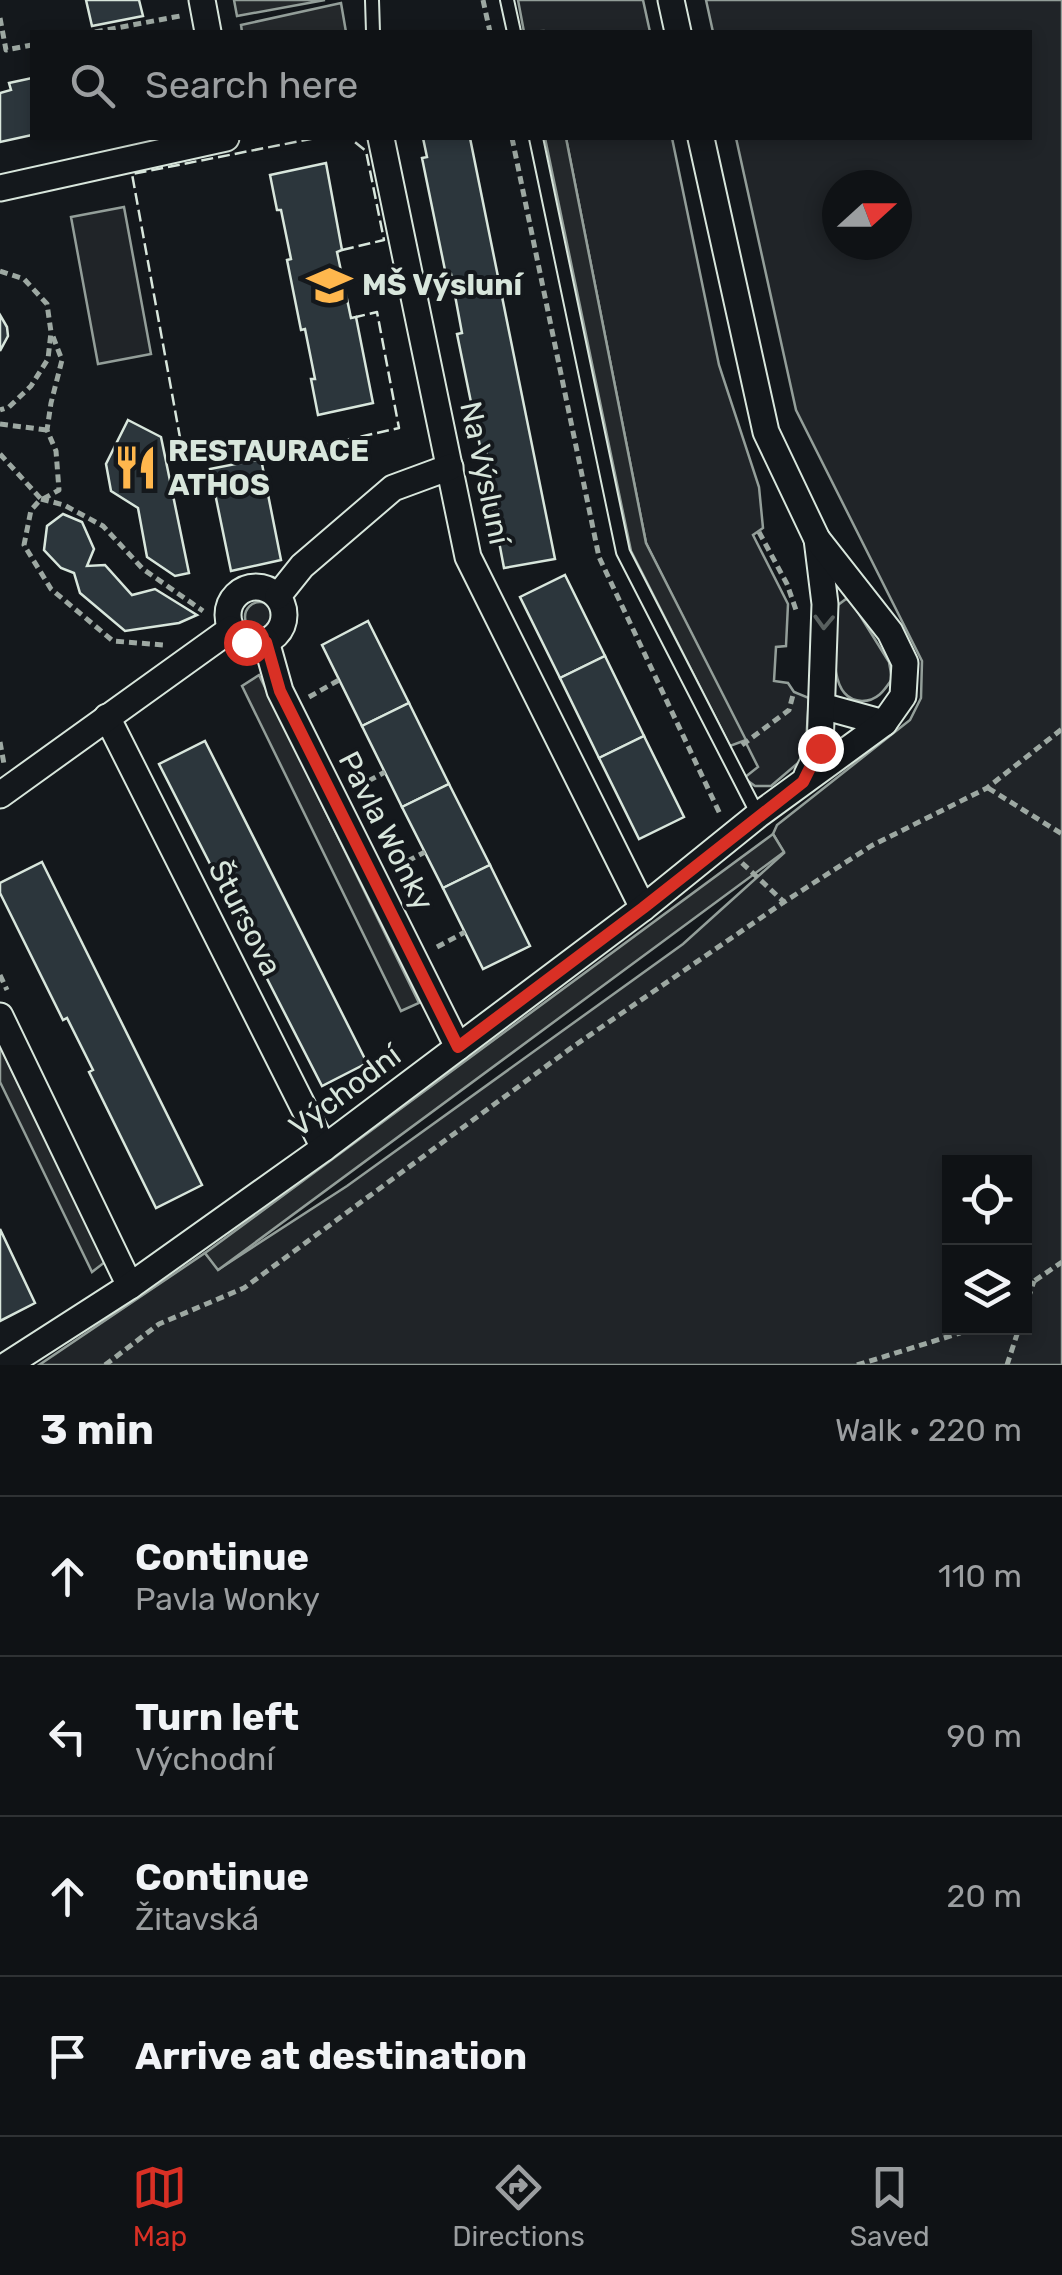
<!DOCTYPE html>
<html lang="en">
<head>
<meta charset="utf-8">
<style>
	:root { --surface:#0f1215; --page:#1d2022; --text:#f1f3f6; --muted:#9b9ea0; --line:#2f3234; --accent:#d93025 }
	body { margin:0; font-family:Rubik,sans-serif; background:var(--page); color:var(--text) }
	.controls { position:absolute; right:30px; bottom:30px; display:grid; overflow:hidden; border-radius:0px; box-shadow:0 5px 15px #0003 }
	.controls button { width:90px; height:90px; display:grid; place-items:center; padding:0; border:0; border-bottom:2px solid var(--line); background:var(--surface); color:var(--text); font:50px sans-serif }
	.compass { position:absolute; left:822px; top:170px; width:90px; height:90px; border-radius:50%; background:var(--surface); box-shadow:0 5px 15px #0003; rotate:69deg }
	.stop { position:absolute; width:30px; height:30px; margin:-22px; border:8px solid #d93025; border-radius:50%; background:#fff }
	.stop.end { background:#d93025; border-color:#fff; box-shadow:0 2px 10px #0008 }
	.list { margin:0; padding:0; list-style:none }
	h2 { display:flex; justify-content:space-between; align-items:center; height:130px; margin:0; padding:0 40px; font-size:42px }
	h2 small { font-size:32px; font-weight:400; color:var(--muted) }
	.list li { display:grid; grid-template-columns:65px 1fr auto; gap:30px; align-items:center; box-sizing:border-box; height:160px; padding:0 40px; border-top:2px solid var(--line) }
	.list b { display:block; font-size:38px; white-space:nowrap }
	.list p { margin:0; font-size:32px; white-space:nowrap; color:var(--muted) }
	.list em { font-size:32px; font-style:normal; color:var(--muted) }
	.icon { flex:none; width:55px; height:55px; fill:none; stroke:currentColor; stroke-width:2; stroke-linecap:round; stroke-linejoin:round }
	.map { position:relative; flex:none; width:1062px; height:1365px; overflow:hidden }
	.search { position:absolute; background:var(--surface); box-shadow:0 5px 15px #0003; left:30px; right:30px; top:30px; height:110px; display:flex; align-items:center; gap:25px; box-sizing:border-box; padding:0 35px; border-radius:0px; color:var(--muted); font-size:38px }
	.sheet { height:770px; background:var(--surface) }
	nav { display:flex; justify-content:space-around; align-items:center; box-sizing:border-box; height:140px; border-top:2px solid var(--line); background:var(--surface); font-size:28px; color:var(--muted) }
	nav a { display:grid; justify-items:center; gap:5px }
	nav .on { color:var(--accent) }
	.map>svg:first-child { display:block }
</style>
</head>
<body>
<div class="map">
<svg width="1062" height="1365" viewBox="0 0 1062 1365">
	<rect width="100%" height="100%" fill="#14181c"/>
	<g fill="#202428" stroke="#939e99" stroke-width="2.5" fill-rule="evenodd">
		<polygon points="518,0 643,0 650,32 545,32 544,31 524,32"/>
		<path d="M706,0H1062V1365H39L205,1253L219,1269L347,1186L683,944L784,853L773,834L777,825L910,720L921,698L922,661L796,410L736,138H1030V32H713ZM837,185H897V245H837ZM950,1162H1024V1328H950Z"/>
		<polygon points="566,138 672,138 719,365 759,487 763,528 753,535 788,604 786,646 776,647 774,681 788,683 794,692 809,698 805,757 771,786 755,786 744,778 758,767 646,543"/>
		<polygon points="124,207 151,354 98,364 71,217"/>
		<path d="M846,599L851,601L889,662L892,679C884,691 877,701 862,701C823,700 837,631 838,605Z"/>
		<circle cx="260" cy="617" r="15"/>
	</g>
	<g fill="#24282b" stroke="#939e99" stroke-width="2.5">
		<polygon points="234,0 325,0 237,16"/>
		<polygon points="341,3 346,32 242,32 241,25"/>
		<polygon points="545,138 566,138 646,543 746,740 730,746 631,551"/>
		<polygon points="259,675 419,1003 401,1011 242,686"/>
		<polygon points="773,834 784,852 218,1270 205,1253"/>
		<polygon points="0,1046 105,1262 92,1272 0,1082"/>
	</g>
	<g fill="#2c363c" stroke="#d8e6dc" stroke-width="2.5">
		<polygon points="86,0 139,0 143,16 92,26"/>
		<polygon points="32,78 32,135 0,142 0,93 11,90 9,83"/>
		<polygon points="423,138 470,138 555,559 504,568 493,510 498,509 486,450 481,451 457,334 462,333 451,274 446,275 422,158 427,157"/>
		<polygon points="326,163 342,250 337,252 351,318 356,317 373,403 318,415 311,379 315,379 305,329 301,330 287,260 291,259 281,210 277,210 270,175"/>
		<polygon points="0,315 7,327 8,336 0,351"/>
		<polygon points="128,420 161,437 189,573 175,576 147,557 138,508 111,491 106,464"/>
		<polygon points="261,459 281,560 231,571 210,469"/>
		<polygon points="63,514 82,522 94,549 87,566 105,565 132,595 155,589 197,615 179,623 125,631 80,593 74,573 61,568 44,550 47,526"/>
		<polygon points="565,575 605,656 560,678 520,597"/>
		<polygon points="368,621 409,703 362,726 322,645"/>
		<polygon points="605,656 644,736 599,758 560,678"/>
		<polygon points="409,703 449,784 402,807 362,726"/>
		<polygon points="644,736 684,817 639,839 599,758"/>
		<polygon points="205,741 367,1063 322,1086 259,963 264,961 232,897 228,899 159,764"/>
		<polygon points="449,784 490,865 443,888 402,807"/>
		<polygon points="42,862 202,1185 156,1208 89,1072 93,1070 67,1018 63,1020 0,893 0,883"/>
		<polygon points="490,865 530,946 483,969 443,888"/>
		<polygon points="0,1229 35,1303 0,1321"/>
	</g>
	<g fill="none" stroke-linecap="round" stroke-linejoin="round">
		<defs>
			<g id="service">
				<polyline points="372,0 373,32"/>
				<polyline points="507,0 514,32"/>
				<polyline points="536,138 623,552 758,815"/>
			</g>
			<g id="minor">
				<polyline points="202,0 208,32"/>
				<polyline points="671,0 678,32"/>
				<polyline points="381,138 468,557 643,908"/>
				<polyline points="0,188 226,138"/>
				<circle cx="256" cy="615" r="28"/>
				<polyline points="278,596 302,566 393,488 450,467"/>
				<polyline points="266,641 280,691 458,1047"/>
				<polyline points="822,706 884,723"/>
				<polyline points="107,717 324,1148"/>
				<polyline points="807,775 820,748 825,604 817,539"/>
				<polyline points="0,795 231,629"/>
				<polyline points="0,1016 130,1286"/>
				<polyline points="7,1365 130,1286 324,1148 643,908 758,815 884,723 903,696 905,663 890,632 817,539 766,432 701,138"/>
			</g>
		</defs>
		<use href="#service" stroke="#d8e6dc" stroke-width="16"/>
		<use href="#minor" stroke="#d8e6dc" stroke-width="29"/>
		<g stroke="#9da8a2" stroke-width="5" stroke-dasharray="8 5" stroke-linecap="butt">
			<polyline points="483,0 490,32"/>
			<polyline points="0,18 6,50 32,45"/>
			<polyline points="95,32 180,16"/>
			<polyline points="512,138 599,557 720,814"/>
			<polyline points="0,271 24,279 47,304 51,332 48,359 31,386 9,407 0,410"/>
			<polyline points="0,424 47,430"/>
			<polyline points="0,454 41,499 31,510 24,545 51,589 113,641 163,645"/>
			<polyline points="41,499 64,505 103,526 143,569 203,611"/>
			<polyline points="43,499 59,490 56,451 47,430 51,403 62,360 52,334"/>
			<polyline points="759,532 787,584 796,610"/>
			<polyline points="309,697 339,680"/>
			<polyline points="0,742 4,764"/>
			<polyline points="742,745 789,710 794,691"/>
			<polyline points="357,787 385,772"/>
			<polyline points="988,788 1062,834"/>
			<polyline points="742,863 784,902 871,846 987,788 1062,729"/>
			<polyline points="396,867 425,852"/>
			<polyline points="437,947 465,932"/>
			<polyline points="0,975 7,990"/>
			<polyline points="1024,1288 1062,1262"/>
			<polyline points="1024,1311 1034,1281"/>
			<polyline points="105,1365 159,1324 244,1288 571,1048 784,902"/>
			<polyline points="857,1365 960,1333 968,1328"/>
			<polyline points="1007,1365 1019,1328"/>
		</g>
		<use href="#service" stroke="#14181c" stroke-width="12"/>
		<use href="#minor" stroke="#14181c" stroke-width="25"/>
		<g stroke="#d8e6dc" stroke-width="2.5" stroke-dasharray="12 5" stroke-linecap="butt">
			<polyline points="342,250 384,240 366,151 350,138"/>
			<polyline points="261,459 399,428 377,312 356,317"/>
			<polyline points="239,463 236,447 183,454 132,174 316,138"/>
		</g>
	</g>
	<defs><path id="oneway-chevron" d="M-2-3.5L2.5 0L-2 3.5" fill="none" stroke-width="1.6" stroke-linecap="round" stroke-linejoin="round" transform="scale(2.5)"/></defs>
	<use stroke="#59605f" href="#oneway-chevron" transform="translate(824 622) rotate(92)"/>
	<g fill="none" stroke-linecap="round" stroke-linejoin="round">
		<polyline stroke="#d93025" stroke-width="12" points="246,642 254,644 266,642 280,691 458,1047 643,908 803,782 820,748"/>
	</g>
	<defs>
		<symbol id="school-bare" viewBox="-9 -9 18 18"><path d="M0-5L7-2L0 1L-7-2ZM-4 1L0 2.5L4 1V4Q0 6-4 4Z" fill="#ffb74d" stroke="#14181c" stroke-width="2.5" paint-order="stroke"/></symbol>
		<symbol id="restaurant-bare" viewBox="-9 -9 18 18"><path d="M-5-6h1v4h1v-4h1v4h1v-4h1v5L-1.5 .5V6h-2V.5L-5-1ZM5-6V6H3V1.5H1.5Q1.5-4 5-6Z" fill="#ffb74d" stroke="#14181c" stroke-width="2.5" paint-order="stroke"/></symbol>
	</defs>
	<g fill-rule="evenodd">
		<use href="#school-bare" x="298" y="254" width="63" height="63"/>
		<use href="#restaurant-bare" x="104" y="436" width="63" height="63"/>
	</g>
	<g text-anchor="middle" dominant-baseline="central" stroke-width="8" stroke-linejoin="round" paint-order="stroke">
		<g font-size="30" font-weight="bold" fill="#d8e6dc" stroke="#14181c" text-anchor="start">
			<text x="362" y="285">MŠ Výsluní</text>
			<text x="168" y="451">RESTAURACE<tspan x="168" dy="34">ATHOS</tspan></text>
		</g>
		<g font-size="30" fill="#d8e6dc" stroke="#14181c">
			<text transform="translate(485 473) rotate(78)">Na Výsluní</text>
			<text transform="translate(386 831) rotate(63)">Pavla Wonky</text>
			<text transform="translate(245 918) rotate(63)">Štursova</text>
			<text transform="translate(345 1091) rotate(-37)">Východní</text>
		</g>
	</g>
</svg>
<div class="controls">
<button><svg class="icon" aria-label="locate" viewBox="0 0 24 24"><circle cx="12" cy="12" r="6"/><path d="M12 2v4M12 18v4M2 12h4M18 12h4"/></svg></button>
<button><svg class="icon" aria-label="layers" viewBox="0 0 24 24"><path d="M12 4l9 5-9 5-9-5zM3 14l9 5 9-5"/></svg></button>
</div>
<svg class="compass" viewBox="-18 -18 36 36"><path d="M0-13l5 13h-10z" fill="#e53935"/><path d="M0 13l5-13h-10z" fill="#9b9ea0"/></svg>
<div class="stop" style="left:246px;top:642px"></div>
<div class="stop end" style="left:820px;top:748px"></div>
<div class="search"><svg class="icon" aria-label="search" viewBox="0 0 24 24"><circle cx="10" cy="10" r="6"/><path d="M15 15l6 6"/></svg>Search here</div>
</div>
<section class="sheet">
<h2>3 min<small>Walk · 220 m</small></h2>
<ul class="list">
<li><svg class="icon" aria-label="ahead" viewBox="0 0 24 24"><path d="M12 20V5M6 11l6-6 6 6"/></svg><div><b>Continue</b><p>Pavla Wonky</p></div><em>110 m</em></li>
<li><svg class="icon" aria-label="left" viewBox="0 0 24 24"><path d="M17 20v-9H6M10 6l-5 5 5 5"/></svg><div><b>Turn left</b><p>Východní</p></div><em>90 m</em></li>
<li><svg class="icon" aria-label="ahead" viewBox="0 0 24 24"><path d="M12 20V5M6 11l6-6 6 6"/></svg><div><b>Continue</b><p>Žitavská</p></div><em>20 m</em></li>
<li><svg class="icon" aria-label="arrive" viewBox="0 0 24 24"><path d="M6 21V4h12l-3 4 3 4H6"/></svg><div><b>Arrive at destination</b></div></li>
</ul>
</section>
<nav>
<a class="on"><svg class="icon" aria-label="map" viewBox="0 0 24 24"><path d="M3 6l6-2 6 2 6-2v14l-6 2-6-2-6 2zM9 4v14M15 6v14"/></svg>Map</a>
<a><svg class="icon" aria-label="directions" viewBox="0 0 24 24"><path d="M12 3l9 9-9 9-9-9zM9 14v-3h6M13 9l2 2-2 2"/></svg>Directions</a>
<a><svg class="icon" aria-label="saved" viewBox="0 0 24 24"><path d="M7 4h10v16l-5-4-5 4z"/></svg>Saved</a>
</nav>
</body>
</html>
